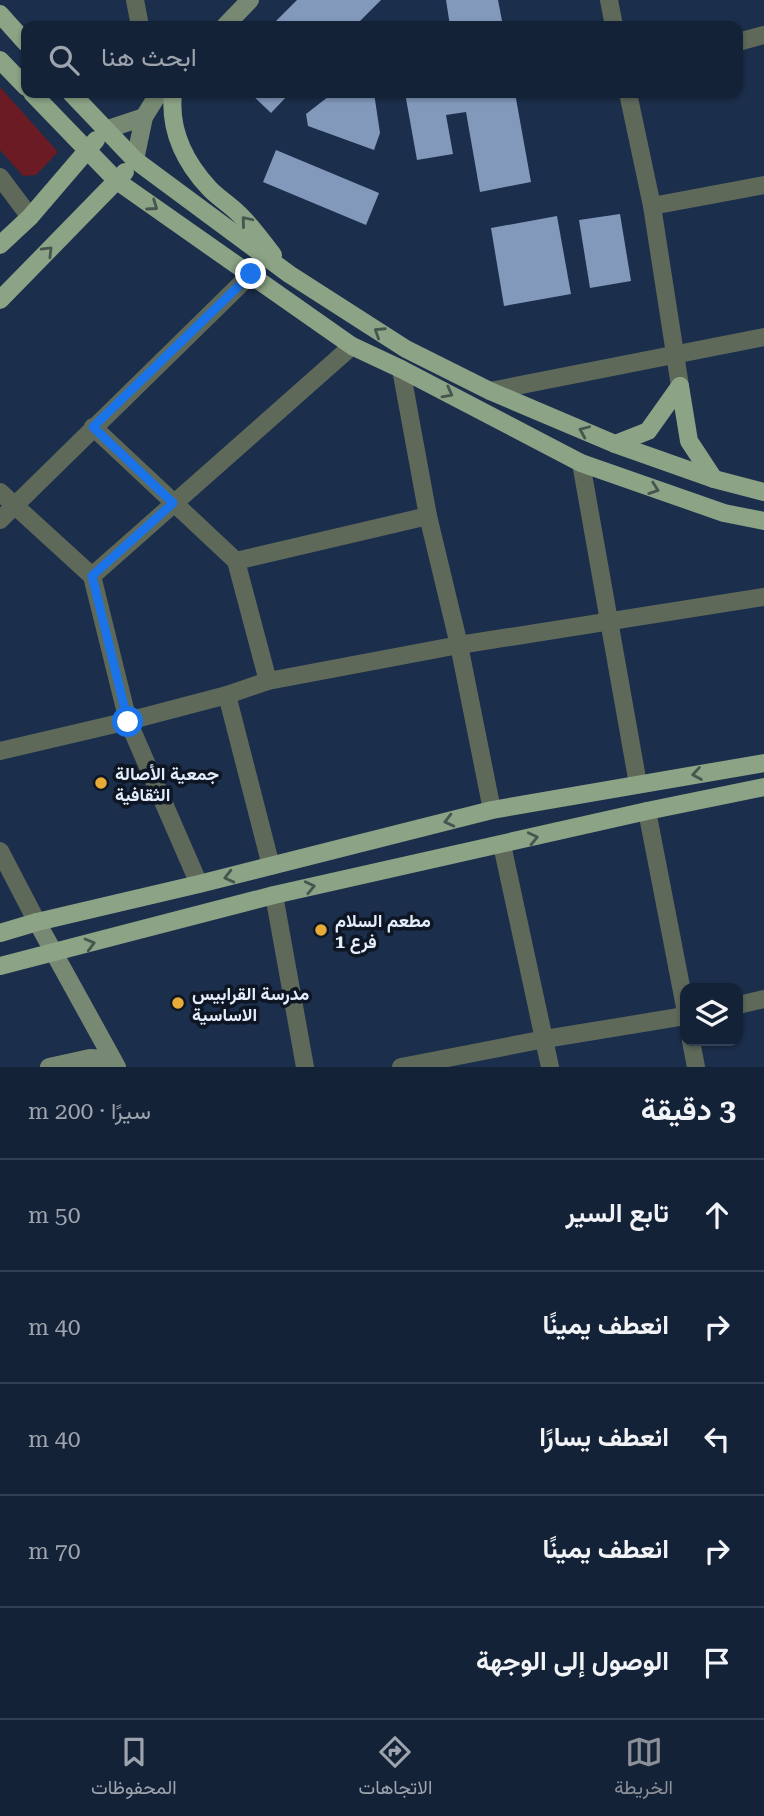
<!DOCTYPE html>
<html lang="ar">
<head>
<meta charset="utf-8">
<style>
	:root { --surface:#142238; --page:#212f43; --text:#f1f3f6; --muted:#9da4ae; --line:#333f53; --accent:#8c9099 }
	body { margin:0; font-family:"Roboto Serif",Vazirmatn,serif; background:var(--page); color:var(--text); direction:rtl }
	.controls { position:absolute; right:21px; bottom:21px; display:grid; overflow:hidden; border-radius:14px; box-shadow:0 2px 5px #0004 }
	.controls button { width:63px; height:63px; display:grid; place-items:center; padding:0; border:0; border-bottom:2px solid var(--line); background:var(--surface); color:var(--text); font:35px sans-serif }
	.stop { position:absolute; width:21px; height:21px; margin:-16px; border:5px solid #1a73e8; border-radius:50%; background:#fff }
	.stop.end { background:#1a73e8; border-color:#fff; box-shadow:0 2px 7px #0008 }
	.list { margin:0; padding:0; list-style:none }
	h2 { display:flex; justify-content:space-between; align-items:center; height:91px; margin:0; padding:0 28px; font-size:30px }
	h2 small { font-size:23px; font-weight:400; color:var(--muted) }
	.list li { display:grid; grid-template-columns:46px 1fr auto; gap:21px; align-items:center; box-sizing:border-box; height:112px; padding:0 28px; border-top:2px solid var(--line) }
	.list b { display:block; font-size:26px; white-space:nowrap }
	.list em { font-size:23px; font-style:normal; color:var(--muted) }
	.icon { flex:none; width:38px; height:38px; fill:none; stroke:currentColor; stroke-width:2; stroke-linecap:round; stroke-linejoin:round }
	.map { position:relative; flex:none; width:764px; height:1067px; overflow:hidden; direction:ltr }
	.search { position:absolute; background:var(--surface); box-shadow:0 2px 5px #0004; left:21px; right:21px; top:21px; height:77px; display:flex; align-items:center; gap:18px; box-sizing:border-box; padding:0 24px; border-radius:14px; color:var(--muted); font-size:26px }
	.sheet { height:651px; background:var(--surface) }
	nav { display:flex; justify-content:space-around; align-items:center; box-sizing:border-box; height:98px; border-top:2px solid var(--line); background:var(--surface); font-size:19px; color:var(--muted) }
	nav a { display:grid; justify-items:center; gap:4px }
	nav .on { color:var(--accent) }
	.map>svg:first-child { display:block }
</style>
</head>
<body>
<div class="map">
<svg width="764" height="1067" viewBox="0 0 764 1067">
	<rect width="100%" height="100%" fill="#1b2e4b"/>
	<polygon fill="#6b1b24" points="0,87 58,152 36,175 23,176 0,150"/>
	<g fill="#8299bb">
		<polygon points="297,0 381,0 355,26 271,26"/>
		<polygon points="446,0 498,0 503,26 450,26"/>
		<polygon points="250,93 290,93 271,113"/>
		<polygon points="333,93 374,93 380,133 374,150 308,126 306,114"/>
		<polygon points="405,93 515,93 531,182 480,192 466,112 446,115 453,154 417,160"/>
		<polygon points="276,150 379,193 366,225 263,182"/>
		<polygon points="620,214 631,281 590,288 579,220"/>
		<polygon points="557,216 571,294 504,306 491,228"/>
	</g>
	<g fill="none" stroke-linecap="round" stroke-linejoin="round">
		<g stroke="#5e695a" stroke-width="18">
			<polyline points="135,0 140,26"/>
			<polyline points="609,0 614,26"/>
			<polyline points="738,42 764,35"/>
			<polyline points="628,93 652,206 680,386"/>
			<polyline points="0,177 30,217"/>
			<polyline points="652,206 764,185"/>
			<polyline points="401,369 428,516 459,645 492,810"/>
			<polyline points="490,391 764,337"/>
			<polyline points="93,427 236,561 268,681"/>
			<polyline points="581,463 638,784"/>
			<polyline points="0,492 92,576 128,721 199,884"/>
			<polyline points="0,520 251,274"/>
			<polyline points="236,561 428,516"/>
			<polyline points="92,576 352,346"/>
			<polyline points="227,695 271,866"/>
			<polyline points="0,751 128,721 227,695 268,681 459,645 764,597"/>
			<polyline points="647,811 685,1007"/>
			<polyline points="502,845 550,1067"/>
			<polyline points="0,851 37,922"/>
			<polyline points="274,895 305,1067"/>
			<polyline points="738,1005 764,999"/>
			<polyline points="691,1041 696,1067"/>
			<polyline points="401,1067 545,1039 685,1016"/>
		</g>
		<g stroke="#788973" stroke-width="18">
			<polyline points="225,26 250,0"/>
			<polyline points="105,130 144,117"/>
			<polyline points="135,160 144,117 159,93"/>
			<polyline points="37,922 117,1067"/>
			<polyline points="49,1067 90,1058 112,1059"/>
		</g>
		<g stroke="#8ca385" stroke-width="18">
			<polyline points="0,14 26,43"/>
			<polyline points="0,60 26,87"/>
			<polyline points="32,93 117,181 352,346 401,369 581,463 724,513 764,521"/>
			<polyline points="71,93 135,160 289,274 406,349 490,391 615,444 714,479 764,492"/>
			<path d="M173,93C169,130 184,161 209,188C217,197 229,204 238,213C251,225 262,241 273,255"/>
			<polyline points="0,245 30,217 96,140"/>
			<polyline points="0,300 125,172"/>
			<polyline points="680,386 689,441 714,479"/>
			<polyline points="615,444 648,431 680,386"/>
			<polyline points="0,933 37,922 199,884 492,810 764,763"/>
			<polyline points="0,966 274,895 647,811 764,787"/>
		</g>
	</g>
	<defs><path id="oneway-chevron" d="M-2-3.5L2.5 0L-2 3.5" fill="none" stroke-width="1.6" stroke-linecap="round" stroke-linejoin="round" transform="scale(1.75)"/></defs>
	<g stroke="#47554f">
		<use href="#oneway-chevron" transform="translate(153 206) rotate(35)"/>
		<use href="#oneway-chevron" transform="translate(246 221) rotate(-130)"/>
		<use href="#oneway-chevron" transform="translate(48 251) rotate(-45)"/>
		<use href="#oneway-chevron" transform="translate(379 332) rotate(-147)"/>
		<use href="#oneway-chevron" transform="translate(448 393) rotate(28)"/>
		<use href="#oneway-chevron" transform="translate(584 431) rotate(-157)"/>
		<use href="#oneway-chevron" transform="translate(654 489) rotate(19)"/>
		<use href="#oneway-chevron" transform="translate(697 774) rotate(171)"/>
		<use href="#oneway-chevron" transform="translate(449 821) rotate(166)"/>
		<use href="#oneway-chevron" transform="translate(533 838) rotate(-13)"/>
		<use href="#oneway-chevron" transform="translate(229 877) rotate(166)"/>
		<use href="#oneway-chevron" transform="translate(310 887) rotate(-12)"/>
		<use href="#oneway-chevron" transform="translate(90 944) rotate(-15)"/>
	</g>
	<g fill="none" stroke-linecap="round" stroke-linejoin="round">
		<polyline stroke="#1a73e8" stroke-width="9" points="128,722 92,576 173,503 93,427 251,274"/>
	</g>
	<g fill="#e9ab38" stroke="#0e1623" stroke-width="2.5">
		<circle cx="101" cy="783" r="7"/>
		<circle cx="321" cy="930" r="7"/>
		<circle cx="178" cy="1003" r="7"/>
	</g>
	<g text-anchor="middle" dominant-baseline="central" stroke-width="7" stroke-linejoin="round" paint-order="stroke">
		<g font-size="18" font-weight="bold" fill="#e3edfc" stroke="#0e1623" text-anchor="start">
			<text x="115" y="773">جمعية الأصالة<tspan x="115" dy="21">الثقافية</tspan></text>
			<text x="335" y="920">مطعم السلام<tspan x="335" dy="21">فرع 1</tspan></text>
			<text x="192" y="993">مدرسة القرابيس<tspan x="192" dy="21">الاساسية</tspan></text>
		</g>
	</g>
</svg>
<div class="controls">
<button><svg class="icon" aria-label="layers" viewBox="0 0 24 24"><path d="M12 4l9 5-9 5-9-5zM3 14l9 5 9-5"/></svg></button>
</div>
<div class="stop" style="left:128px;top:722px"></div>
<div class="stop end" style="left:251px;top:274px"></div>
<div class="search"><svg class="icon" aria-label="search" viewBox="0 0 24 24"><circle cx="10" cy="10" r="6"/><path d="M15 15l6 6"/></svg>ابحث هنا</div>
</div>
<section class="sheet">
<h2>3 دقيقة<small>سيرًا · 200 m</small></h2>
<ul class="list">
<li><svg class="icon" aria-label="ahead" viewBox="0 0 24 24"><path d="M12 20V5M6 11l6-6 6 6"/></svg><div><b>تابع السير</b></div><em>50 m</em></li>
<li><svg class="icon" aria-label="right" viewBox="0 0 24 24"><path d="M7 20v-9h11M14 6l5 5-5 5"/></svg><div><b>انعطف يمينًا</b></div><em>40 m</em></li>
<li><svg class="icon" aria-label="left" viewBox="0 0 24 24"><path d="M17 20v-9H6M10 6l-5 5 5 5"/></svg><div><b>انعطف يسارًا</b></div><em>40 m</em></li>
<li><svg class="icon" aria-label="right" viewBox="0 0 24 24"><path d="M7 20v-9h11M14 6l5 5-5 5"/></svg><div><b>انعطف يمينًا</b></div><em>70 m</em></li>
<li><svg class="icon" aria-label="arrive" viewBox="0 0 24 24"><path d="M6 21V4h12l-3 4 3 4H6"/></svg><div><b>الوصول إلى الوجهة</b></div></li>
</ul>
</section>
<nav>
<a class="on"><svg class="icon" aria-label="map" viewBox="0 0 24 24"><path d="M3 6l6-2 6 2 6-2v14l-6 2-6-2-6 2zM9 4v14M15 6v14"/></svg>الخريطة</a>
<a><svg class="icon" aria-label="directions" viewBox="0 0 24 24"><path d="M12 3l9 9-9 9-9-9zM9 14v-3h6M13 9l2 2-2 2"/></svg>الاتجاهات</a>
<a><svg class="icon" aria-label="saved" viewBox="0 0 24 24"><path d="M7 4h10v16l-5-4-5 4z"/></svg>المحفوظات</a>
</nav>
</body>
</html>
